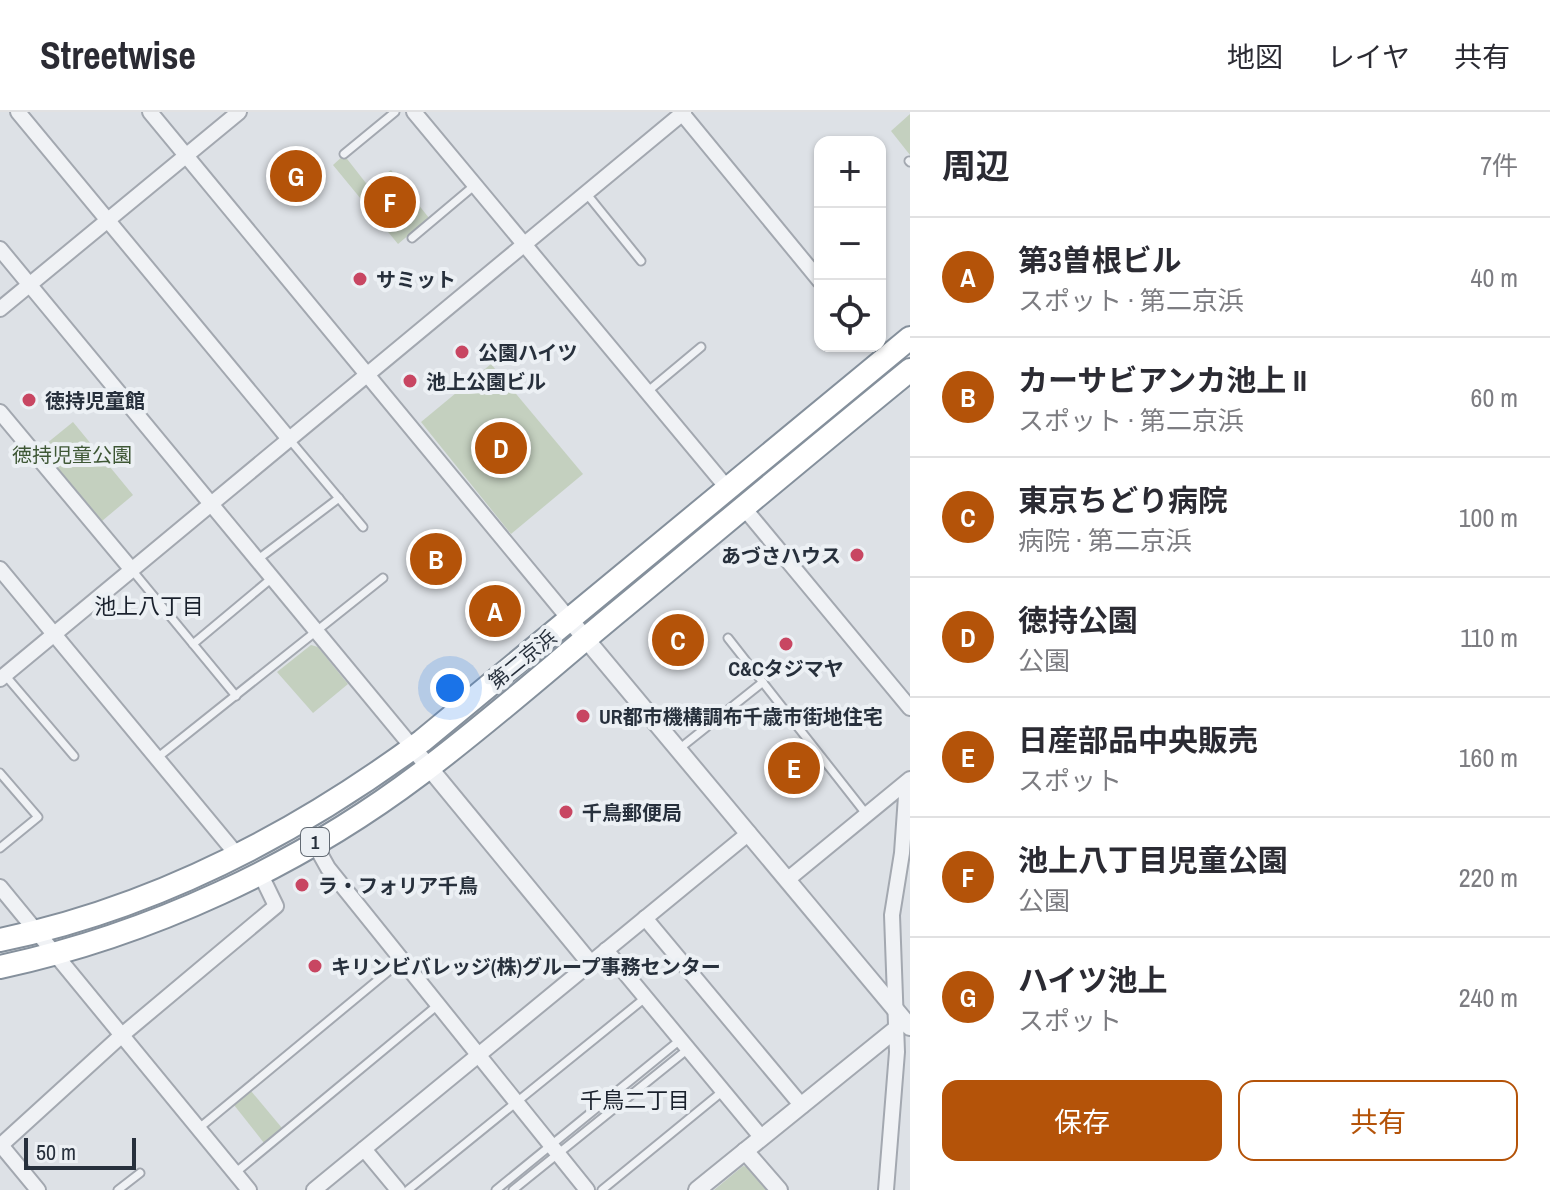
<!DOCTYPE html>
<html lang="ja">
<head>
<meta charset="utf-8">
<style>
	:root { --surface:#fff; --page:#f2f2f3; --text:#2b2b33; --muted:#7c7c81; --line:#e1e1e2; --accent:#b45309 }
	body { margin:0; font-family:"Archivo Narrow","Noto Sans JP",sans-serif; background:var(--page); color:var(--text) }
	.controls { position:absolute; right:24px; top:24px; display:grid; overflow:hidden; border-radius:16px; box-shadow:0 2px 6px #0004 }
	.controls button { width:72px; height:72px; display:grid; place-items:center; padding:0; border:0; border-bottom:2px solid var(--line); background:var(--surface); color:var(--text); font:40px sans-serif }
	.scale { position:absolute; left:24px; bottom:20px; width:112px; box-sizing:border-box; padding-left:8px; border:4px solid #27303c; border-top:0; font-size:22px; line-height:28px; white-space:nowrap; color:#27303c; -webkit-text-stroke:6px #ecf0f4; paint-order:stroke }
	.you { position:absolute; left:450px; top:576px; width:28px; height:28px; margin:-20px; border:6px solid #fff; border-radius:50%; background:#1a73e8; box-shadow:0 0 0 12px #1a73e833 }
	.badge { display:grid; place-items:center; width:52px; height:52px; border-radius:50%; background:var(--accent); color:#fff; font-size:26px; font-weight:700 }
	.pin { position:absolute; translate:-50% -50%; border:4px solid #fff; box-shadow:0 2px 8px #0006 }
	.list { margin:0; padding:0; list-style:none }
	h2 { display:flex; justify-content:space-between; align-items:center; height:104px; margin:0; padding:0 32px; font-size:34px }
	h2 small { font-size:26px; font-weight:400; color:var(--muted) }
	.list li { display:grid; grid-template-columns:52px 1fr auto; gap:24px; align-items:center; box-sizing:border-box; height:120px; padding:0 32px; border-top:2px solid var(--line) }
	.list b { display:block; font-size:30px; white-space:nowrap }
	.list p { margin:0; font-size:26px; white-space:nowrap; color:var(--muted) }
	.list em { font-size:26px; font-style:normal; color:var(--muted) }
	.actions { display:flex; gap:16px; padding:24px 32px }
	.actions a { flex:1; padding:18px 0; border:2px solid var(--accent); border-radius:16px; text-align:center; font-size:28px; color:var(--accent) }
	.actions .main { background:var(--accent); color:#fff }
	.icon { flex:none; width:44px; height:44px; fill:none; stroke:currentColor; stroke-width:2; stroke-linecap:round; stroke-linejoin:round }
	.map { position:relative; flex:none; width:910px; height:1078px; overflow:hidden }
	header { display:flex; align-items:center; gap:48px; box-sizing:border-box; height:112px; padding:0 40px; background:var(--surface); border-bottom:2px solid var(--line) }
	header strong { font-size:38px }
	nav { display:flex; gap:44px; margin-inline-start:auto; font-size:28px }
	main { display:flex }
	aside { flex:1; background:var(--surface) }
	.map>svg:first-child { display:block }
</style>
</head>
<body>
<header>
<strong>Streetwise</strong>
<nav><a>地図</a><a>レイヤ</a><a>共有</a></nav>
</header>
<main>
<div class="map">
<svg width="910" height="1078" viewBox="0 0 910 1078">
	<rect width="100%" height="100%" fill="#dde1e6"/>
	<g fill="#c4d0bf">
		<polygon points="910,2 910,43 891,19"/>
		<polygon points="344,43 369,75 391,58 429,106 398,132 333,53"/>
		<polygon points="491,252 583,362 511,422 421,310"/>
		<polygon points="73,310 133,383 102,409 41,336"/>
		<polygon points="311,533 318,535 348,572 313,601 277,560"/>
		<polygon points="251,979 282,1016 264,1031 234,993"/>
		<polygon points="743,1054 748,1055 767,1078 714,1078"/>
	</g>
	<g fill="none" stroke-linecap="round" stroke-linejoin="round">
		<defs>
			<g id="service">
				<polyline points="344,42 395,0"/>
				<polyline points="909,49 910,50"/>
				<polyline points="586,81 641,149"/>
				<polyline points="412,126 475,73"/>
				<polyline points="647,280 701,235"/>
				<polyline points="290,328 363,415"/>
				<polyline points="257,448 339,386"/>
				<polyline points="132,458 236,584"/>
				<polyline points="728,526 867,703"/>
				<polyline points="193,532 272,466"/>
				<polyline points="5,563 74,644"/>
				<polyline points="679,637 763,570"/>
				<polyline points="157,646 383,466"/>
				<polyline points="0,661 38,705 0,736"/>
				<polyline points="198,1017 402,848"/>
				<polyline points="235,1061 439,892"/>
				<polyline points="118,1078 140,1061"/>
				<polyline points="408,1078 645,886"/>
				<polyline points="496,1078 680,928"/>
				<polyline points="513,1078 688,937"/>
				<polyline points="602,1078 723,979"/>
			</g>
			<g id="minor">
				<polyline points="18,0 289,327"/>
				<polyline points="150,0 570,508"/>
				<polyline points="414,0 728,377"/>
				<polyline points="681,0 820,169"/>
				<polyline points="0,137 413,636"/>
				<polyline points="0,197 239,0"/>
				<polyline points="0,300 132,458"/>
				<polyline points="744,396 910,596"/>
				<polyline points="0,457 238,744"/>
				<polyline points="0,567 684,0"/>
				<polyline points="314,731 328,756 587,1078"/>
				<polyline points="787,768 910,667"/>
				<polyline points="0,775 249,1078"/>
				<polyline points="645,806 802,994"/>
				<polyline points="606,838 762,1026"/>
				<polyline points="0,1032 38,1078"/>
				<polyline points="0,1034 122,923 276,794 260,761"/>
				<polyline points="364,1037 398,1078"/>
				<polyline points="314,1078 749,721"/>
				<polyline points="886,1078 897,940 892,803 902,741 907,670"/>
			</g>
			<g id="tertiary">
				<polyline points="570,508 910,915"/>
				<polyline points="413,636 590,851"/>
				<polyline points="745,1039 779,1078"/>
				<polyline points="697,1078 896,917"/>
			</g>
			<g id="trunk">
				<path d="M0,828C154,796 296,722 422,629L910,226"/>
				<path d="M0,855C149,823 298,754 420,662C483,615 542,563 602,513C705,428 807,342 910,258"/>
			</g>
		</defs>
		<use href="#service" stroke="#a3a8b0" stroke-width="11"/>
		<use href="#minor" stroke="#a3a8b0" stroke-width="18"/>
		<use href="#tertiary" stroke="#a3a8b0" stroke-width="20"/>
		<use href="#trunk" stroke="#85909c" stroke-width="26"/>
		<use href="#service" stroke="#f0f2f5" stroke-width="7"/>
		<use href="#minor" stroke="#f0f2f5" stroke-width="14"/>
		<use href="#tertiary" stroke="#f0f2f5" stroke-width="16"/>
		<use href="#trunk" stroke="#fff" stroke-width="22"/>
	</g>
	<g fill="#c84662" stroke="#ecf0f4" stroke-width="3">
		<circle cx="360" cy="167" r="8"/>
		<circle cx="462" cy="240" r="8"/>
		<circle cx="410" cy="269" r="8"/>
		<circle cx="29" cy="288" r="8"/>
		<circle cx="857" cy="443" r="8"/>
		<circle cx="786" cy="532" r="8"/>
		<circle cx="583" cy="604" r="8"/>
		<circle cx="566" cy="700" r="8"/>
		<circle cx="302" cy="773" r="8"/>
		<circle cx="315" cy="854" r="8"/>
	</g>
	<g text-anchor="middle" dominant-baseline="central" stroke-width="8" stroke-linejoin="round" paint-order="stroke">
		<rect fill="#ecf0f4" stroke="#626a73" stroke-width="2" x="301" y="716" width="28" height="28" rx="6"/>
		<g font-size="18" font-weight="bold" fill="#27303c">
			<text x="315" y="730">1</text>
		</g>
		<g font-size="20" font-weight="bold" fill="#27303c" stroke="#ecf0f4" text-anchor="start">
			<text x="376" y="167">サミット</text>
			<text x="478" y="240">公園ハイツ</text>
			<text x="426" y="269">池上公園ビル</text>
			<text x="45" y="288">徳持児童館</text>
			<text x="841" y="443" text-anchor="end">あづさハウス</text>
			<text x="786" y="556" text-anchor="middle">C&amp;Cタジマヤ</text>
			<text x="599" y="604">UR都市機構調布千歳市街地住宅</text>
			<text x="582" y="700">千鳥郵便局</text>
			<text x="318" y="773">ラ・フォリア千鳥</text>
			<text x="331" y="854">キリンビバレッジ(株)グループ事務センター</text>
		</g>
		<g font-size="20" fill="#3e5735" stroke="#ecf0f4">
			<text x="72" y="342">徳持児童公園</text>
		</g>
		<g font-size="20" fill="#27303c" stroke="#ecf0f4">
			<text transform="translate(522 547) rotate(-39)">第二京浜</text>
		</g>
		<g font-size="22" fill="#1a212d" stroke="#ecf0f4">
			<text x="149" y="494">池上八丁目</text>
			<text x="635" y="988">千鳥二丁目</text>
		</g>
	</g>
</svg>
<div class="controls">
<button>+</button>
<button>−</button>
<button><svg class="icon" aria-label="locate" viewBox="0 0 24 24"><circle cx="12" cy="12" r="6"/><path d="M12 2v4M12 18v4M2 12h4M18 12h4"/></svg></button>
</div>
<div class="scale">50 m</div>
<div class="you"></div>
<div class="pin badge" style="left:495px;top:499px">A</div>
<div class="pin badge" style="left:436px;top:447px">B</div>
<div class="pin badge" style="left:678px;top:528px">C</div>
<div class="pin badge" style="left:501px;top:336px">D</div>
<div class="pin badge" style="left:794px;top:656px">E</div>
<div class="pin badge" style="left:390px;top:90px">F</div>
<div class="pin badge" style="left:296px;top:64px">G</div>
</div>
<aside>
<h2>周辺<small>7件</small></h2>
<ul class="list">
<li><span class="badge">A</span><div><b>第3曽根ビル</b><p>スポット · 第二京浜</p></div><em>40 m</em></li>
<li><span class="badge">B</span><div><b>カーサビアンカ池上 II</b><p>スポット · 第二京浜</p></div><em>60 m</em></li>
<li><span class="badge">C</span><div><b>東京ちどり病院</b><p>病院 · 第二京浜</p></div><em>100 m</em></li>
<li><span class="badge">D</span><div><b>徳持公園</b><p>公園</p></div><em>110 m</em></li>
<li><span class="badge">E</span><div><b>日産部品中央販売</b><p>スポット</p></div><em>160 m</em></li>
<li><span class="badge">F</span><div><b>池上八丁目児童公園</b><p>公園</p></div><em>220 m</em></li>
<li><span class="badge">G</span><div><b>ハイツ池上</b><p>スポット</p></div><em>240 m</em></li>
</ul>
<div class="actions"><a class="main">保存</a><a>共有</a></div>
</aside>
</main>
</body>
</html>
